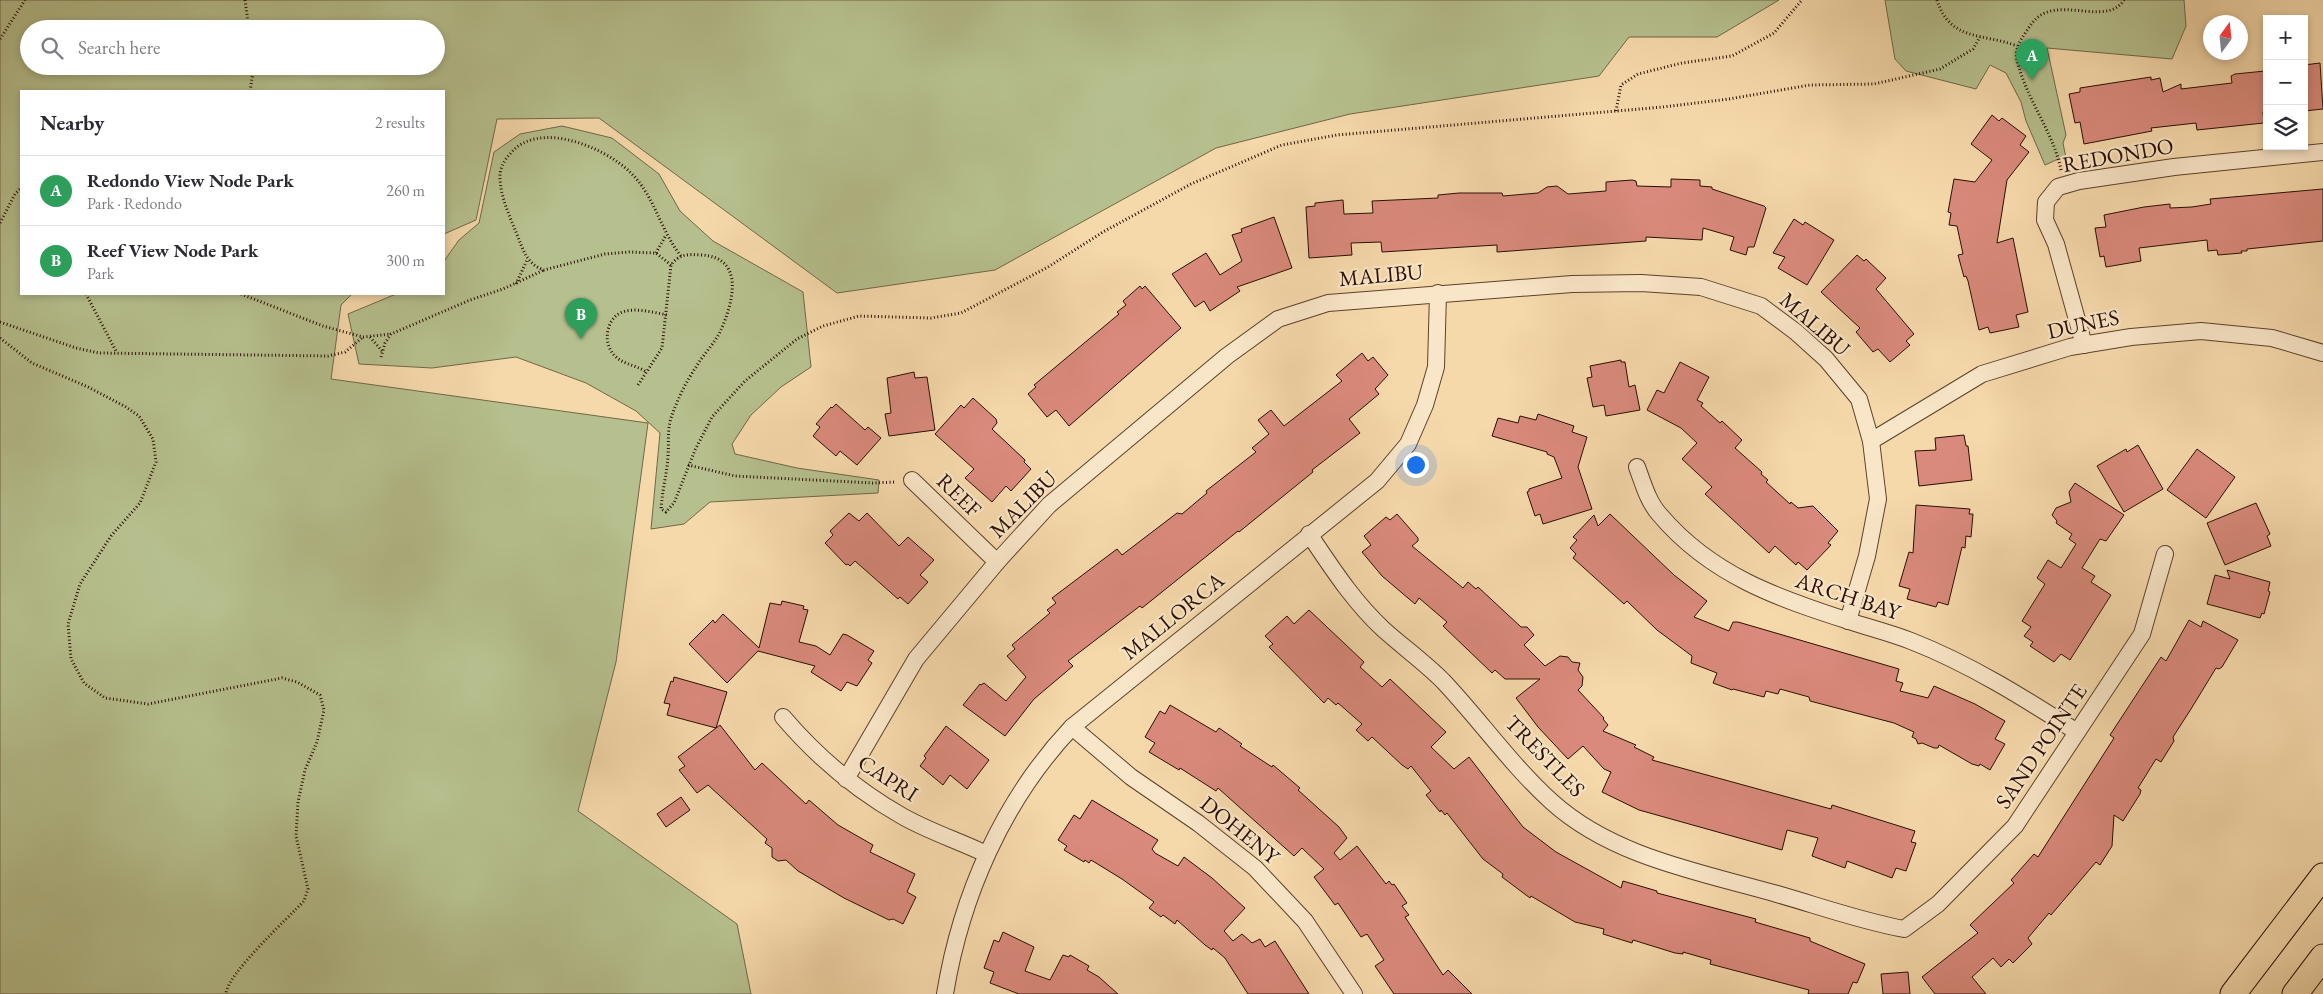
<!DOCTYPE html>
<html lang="en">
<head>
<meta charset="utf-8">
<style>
	:root { --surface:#fff; --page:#f7f7f7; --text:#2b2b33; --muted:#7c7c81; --line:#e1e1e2; --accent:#b45309 }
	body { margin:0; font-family:"EB Garamond",serif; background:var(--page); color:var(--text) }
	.controls { position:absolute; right:15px; top:15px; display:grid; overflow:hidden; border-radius:0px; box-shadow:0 2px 8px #0003 }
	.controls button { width:45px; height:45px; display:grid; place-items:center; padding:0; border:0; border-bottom:1px solid var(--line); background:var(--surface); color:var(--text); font:25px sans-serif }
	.compass { position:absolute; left:2203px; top:15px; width:45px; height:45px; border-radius:50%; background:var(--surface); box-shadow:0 2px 8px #0003; rotate:15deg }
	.you { position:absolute; left:1415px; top:464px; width:18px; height:18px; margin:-12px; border:4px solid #fff; border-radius:50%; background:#1a73e8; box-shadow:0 0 0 8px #1a73e833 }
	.badge { display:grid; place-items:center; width:32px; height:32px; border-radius:50%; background:var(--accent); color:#fff; font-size:16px; font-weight:700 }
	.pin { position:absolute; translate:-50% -41px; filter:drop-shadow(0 1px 2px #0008) }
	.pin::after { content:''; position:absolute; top:26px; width:18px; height:15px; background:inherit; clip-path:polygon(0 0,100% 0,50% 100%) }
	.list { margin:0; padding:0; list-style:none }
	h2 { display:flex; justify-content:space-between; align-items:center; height:65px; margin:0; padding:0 20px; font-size:21px }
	h2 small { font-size:16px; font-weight:400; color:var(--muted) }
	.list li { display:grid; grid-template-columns:32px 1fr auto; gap:15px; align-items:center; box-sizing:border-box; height:70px; padding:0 20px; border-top:1px solid var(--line) }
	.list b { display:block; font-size:19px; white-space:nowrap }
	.list p { margin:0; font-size:16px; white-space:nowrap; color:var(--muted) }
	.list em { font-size:16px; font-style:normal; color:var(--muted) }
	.icon { flex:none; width:28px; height:28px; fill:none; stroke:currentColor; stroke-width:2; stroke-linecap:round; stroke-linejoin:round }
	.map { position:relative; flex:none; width:2323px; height:994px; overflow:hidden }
	.search { position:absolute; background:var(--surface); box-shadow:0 2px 8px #0003; left:20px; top:20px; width:425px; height:55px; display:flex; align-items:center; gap:12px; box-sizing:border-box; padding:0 18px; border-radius:28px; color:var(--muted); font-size:19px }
	.panel { position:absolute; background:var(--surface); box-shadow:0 2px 8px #0003; left:20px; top:90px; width:425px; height:205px; border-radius:0px }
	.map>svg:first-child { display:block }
</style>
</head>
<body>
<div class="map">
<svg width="2323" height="994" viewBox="0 0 2323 994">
	<rect width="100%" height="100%" fill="#f6d9ab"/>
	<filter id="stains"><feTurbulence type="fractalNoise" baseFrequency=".004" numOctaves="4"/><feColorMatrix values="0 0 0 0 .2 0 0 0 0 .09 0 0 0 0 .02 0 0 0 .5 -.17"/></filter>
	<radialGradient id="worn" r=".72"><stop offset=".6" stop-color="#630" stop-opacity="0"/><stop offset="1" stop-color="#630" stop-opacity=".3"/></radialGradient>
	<g fill="#b6c08e" stroke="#706747" fill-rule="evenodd">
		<path d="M0,0H1779L1717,37H1629L1599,76L1350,114L1216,148L995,270L837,293L599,118L497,119L476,220L444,234V91H21V294H352L341,305L331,379L648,423L616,662L578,811L737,924L751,994H0ZM29,29H436V66H29Z"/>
		<polygon points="1885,0 2184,0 2186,26 2172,59 2047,48 2066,135 2063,143 2066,158 2056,160 2045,165 2026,121 2021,102 2006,73 1990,65 1976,89 1906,71 1895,59"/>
		<polygon points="562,126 612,138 659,174 680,211 713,241 803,292 811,367 781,387 751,415 732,444 735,454 797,468 879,480 878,493 710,502 684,524 651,529 660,433 636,411 586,383 516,357 432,368 359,364 348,314 396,294 444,294 444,261 459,240 479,223 494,152 520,134"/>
	</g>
	<g fill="#da8a7c" stroke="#290e00">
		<polygon points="2320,63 2323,109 2304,111 2304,65"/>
		<polygon points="2265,71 2267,112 2263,112 2264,123 2197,130 2196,123 2151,128 2152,131 2084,144 2080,122 2075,123 2069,94 2080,92 2080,88 2151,77 2151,80 2160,78 2163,92 2181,84 2181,89 2232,83 2231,76 2235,74"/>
		<polygon points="1992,115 1999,121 2002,118 2026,136 2020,145 2029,152 2007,180 1997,243 2013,238 2028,312 2016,315 2019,327 1990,333 1988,327 1979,330 1968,281 1966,276 1964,277 1958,255 1963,254 1957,226 1949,225 1951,213 1948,212 1954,179 1975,182 1992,160 1971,144"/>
		<polygon points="1671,179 1700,180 1700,186 1712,187 1712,189 1764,206 1766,208 1754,247 1748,247 1746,255 1730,250 1734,237 1703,228 1702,240 1646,237 1646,241 1497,252 1497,245 1382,252 1381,242 1351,243 1352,255 1309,258 1306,207 1315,206 1315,203 1343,200 1344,214 1373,213 1372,201 1438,198 1438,195 1459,193 1502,193 1503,196 1538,193 1547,187 1557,186 1568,194 1606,191 1606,182 1632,180 1636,181 1637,186 1671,187"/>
		<polygon points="2323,189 2323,241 2247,249 2247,251 2241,251 2242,253 2218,255 2217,250 2208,251 2207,240 2139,248 2141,261 2106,267 2104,256 2100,257 2095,228 2106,227 2104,215 2144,207 2170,204 2170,208 2192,207 2211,204 2210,199"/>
		<polygon points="1274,217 1292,268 1237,287 1240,291 1210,311 1204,301 1195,307 1172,274 1206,253 1220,275 1242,261 1232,235 1242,232 1241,229"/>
		<polygon points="1794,219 1803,225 1805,222 1834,240 1807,285 1778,268 1785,257 1773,253"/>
		<polygon points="1857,255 1864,261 1866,259 1886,278 1876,289 1914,334 1906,341 1910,345 1890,362 1878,349 1873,352 1856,332 1860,328 1821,292"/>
		<polygon points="1140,286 1142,289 1145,286 1181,328 1069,426 1056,410 1047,417 1028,394 1036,387 1034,385 1119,314 1117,312 1126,305 1123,301"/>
		<polygon points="1362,353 1368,361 1373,357 1388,375 1375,389 1379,394 1349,419 1360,433 1312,470 1313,472 1239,532 1238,531 1142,608 1140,606 1068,661 1073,666 1034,699 1005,736 963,705 980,684 981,685 984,683 1006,701 1026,677 1007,656 1015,649 1012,645 1050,613 1047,610 1056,603 1052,598 1117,549 1122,555 1177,513 1182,514 1207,493 1206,491 1256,452 1252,448 1269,434 1258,420 1271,410 1284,426 1342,381 1336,375"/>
		<polygon points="1621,360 1621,362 1625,362 1629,387 1635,385 1640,410 1606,416 1604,405 1593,407 1587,378 1592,377 1590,366"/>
		<polygon points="1680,362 1709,377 1697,400 1703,403 1701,406 1720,423 1722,421 1742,440 1735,448 1762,472 1761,474 1768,480 1766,482 1790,504 1791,502 1798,508 1813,506 1838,531 1828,543 1831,545 1807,570 1798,562 1796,565 1775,546 1769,553 1705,494 1712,487 1682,459 1697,443 1681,428 1647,410 1657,390 1664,393"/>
		<polygon points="914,372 915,378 927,377 935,430 889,436 885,414 891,413 887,378"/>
		<polygon points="973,398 996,419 997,423 992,429 1025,460 1024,462 1031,469 1011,491 1006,486 992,502 965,478 974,469 935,434 961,405 964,408"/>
		<polygon points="836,404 865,430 868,427 881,438 857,465 840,451 836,456 813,436 820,427 816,424 831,407 832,408"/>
		<polygon points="1538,414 1574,426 1572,432 1587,437 1578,467 1592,509 1543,524 1540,514 1535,516 1527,492 1529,491 1529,489 1562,478 1554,457 1547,454 1547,452 1492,436 1498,418 1518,423 1520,416 1536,420"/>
		<polygon points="1964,435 1966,446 1968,446 1972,480 1919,486 1915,451 1936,450 1935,438"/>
		<polygon points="2138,445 2163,489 2124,512 2097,466 2126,449 2127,452"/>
		<polygon points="2197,449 2235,477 2206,518 2167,490"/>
		<polygon points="2075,483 2124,515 2106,541 2100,539 2082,568 2095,576 2091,582 2111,595 2070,660 2061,654 2054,662 2030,646 2033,642 2024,636 2031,627 2022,621 2045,584 2037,578 2048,560 2061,568 2076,544 2069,539 2072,534 2056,523 2057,521 2052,515 2056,508 2071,502 2069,492"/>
		<polygon points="2256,503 2270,534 2267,536 2271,546 2225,565 2207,523"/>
		<polygon points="1916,505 1970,509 1969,514 1973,514 1971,537 1966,536 1965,548 1962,547 1948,605 1938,602 1936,607 1907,599 1910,589 1899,586 1909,552 1913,553"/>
		<polygon points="849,513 859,521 867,513 899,546 908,537 934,560 920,575 928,582 908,604 900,597 898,599 855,561 850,566 848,564 846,565 825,543 833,535 830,531"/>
		<polygon points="1397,514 1418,538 1418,541 1412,546 1463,588 1468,582 1476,589 1478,587 1521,627 1527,627 1534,635 1524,645 1545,666 1560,656 1568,657 1572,662 1580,663 1578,670 1583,677 1582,686 1578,690 1604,718 1603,719 1608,725 1603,731 1636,745 1634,747 1654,757 1652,760 1831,809 1832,805 1915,831 1911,842 1916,843 1906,871 1896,868 1892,878 1847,861 1845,868 1812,856 1818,838 1787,830 1782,850 1639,810 1602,792 1611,772 1604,769 1583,746 1568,759 1538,727 1516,698 1540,679 1505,679 1495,670 1492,673 1443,626 1447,622 1419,598 1415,604 1382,576 1362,552 1371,545 1364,536 1386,517 1390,520"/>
		<polygon points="1610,514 1674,575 1707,601 1694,617 1729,631 1733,622 1738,622 1899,669 1896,681 1903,683 1900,691 1928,698 1934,686 1975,704 2005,721 1995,739 2005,744 1990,770 1980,764 1979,766 1972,764 1939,745 1938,748 1934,748 1922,743 1918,744 1916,739 1912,737 1914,732 1894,723 1810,701 1809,697 1780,689 1778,694 1766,691 1764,697 1733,689 1732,690 1713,683 1717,673 1691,663 1692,656 1657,630 1627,601 1624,604 1573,558 1576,554 1570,548 1577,540 1573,537 1594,515 1598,526"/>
		<polygon points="2227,570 2270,582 2268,591 2270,592 2264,614 2262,613 2260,618 2207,604 2215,575 2230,579"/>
		<polygon points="782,601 804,606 803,609 808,610 799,642 816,646 830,655 843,634 847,635 874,651 868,660 872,663 857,686 847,682 841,691 811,672 815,666 758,651 727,683 689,644 713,620 715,623 723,614 759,648 770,603 781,605"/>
		<polygon points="1309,610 1364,662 1360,667 1382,687 1390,679 1446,732 1431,747 1454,769 1469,757 1523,827 1556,852 1621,888 1623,881 1657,891 1657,893 1756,919 1755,922 1810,938 1810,941 1865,964 1857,983 1853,982 1848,994 1808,994 1809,990 1710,964 1711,960 1683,952 1683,954 1675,953 1633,940 1632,943 1603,934 1604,929 1575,922 1531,896 1530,898 1502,877 1503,874 1483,859 1447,813 1445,815 1441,810 1440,812 1426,795 1431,791 1411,766 1408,769 1402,765 1372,737 1368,741 1356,730 1362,724 1338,703 1336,705 1328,698 1324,703 1269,647 1273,644 1265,636 1287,616 1294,624"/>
		<polygon points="2189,620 2201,627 2203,621 2238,640 2222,667 2219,669 2216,668 2191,709 2173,737 2174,741 2161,762 2156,759 2138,788 2141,790 2140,794 2123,821 2114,815 2112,846 2100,865 2096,862 2051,915 2049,913 2028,938 2032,944 2013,963 2009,959 2001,967 1993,958 1972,977 1986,994 1935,994 1922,977 1978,933 1970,925 2014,883 2011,880 2034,854 2038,857 2114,738 2110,735 2161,657 2166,661"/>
		<polygon points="674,677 727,692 716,728 720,725 755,770 762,763 806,804 809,800 838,825 873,845 870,852 915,874 907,892 916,897 903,924 893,919 889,920 844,898 798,871 786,860 778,861 772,857 772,848 765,843 767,839 708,785 697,793 679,770 685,766 678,757 716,728 667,715 670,704 664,703 671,681 673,682"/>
		<polygon points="1170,705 1216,732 1219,728 1242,744 1240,746 1272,767 1273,765 1300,788 1298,790 1339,827 1347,838 1334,853 1340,860 1357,846 1386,884 1389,881 1392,885 1394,884 1407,903 1402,906 1409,915 1405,917 1443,975 1448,970 1472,994 1394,994 1375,966 1384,960 1367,934 1361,937 1338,903 1335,905 1314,877 1324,869 1302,848 1294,856 1218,788 1216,791 1180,768 1179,770 1149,752 1155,743 1145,737 1160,711 1165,714"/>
		<polygon points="946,726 989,760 967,789 950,775 943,785 920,766 926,758 924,756"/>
		<polygon points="681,797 690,810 666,827 657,814"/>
		<polygon points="1092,800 1158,840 1152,849 1155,853 1178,866 1184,857 1212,878 1245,908 1224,931 1233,941 1242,934 1252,943 1260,939 1265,947 1275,941 1309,994 1248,994 1225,958 1213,948 1212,950 1205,945 1177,920 1175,924 1163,915 1161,917 1149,908 1154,902 1122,879 1091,860 1089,863 1085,860 1084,862 1064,850 1067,846 1058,840 1074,815 1080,819"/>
		<polygon points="1003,932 1034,947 1025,971 1050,980 1063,955 1069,957 1070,955 1089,966 1087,970 1099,977 1118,994 1019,994 990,983 994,972 984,968 994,940 999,942"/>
		<polygon points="1908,972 1910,994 1883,994 1881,974"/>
	</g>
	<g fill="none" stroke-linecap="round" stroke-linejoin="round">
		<defs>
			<g id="street">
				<polyline points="2084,345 2056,244 2045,220 2046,202 2058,187 2079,181 2174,167 2323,152"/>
				<polyline points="1871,441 1982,374 2070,347 2131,337 2201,331 2272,338 2323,353"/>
				<path d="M1637,467C1643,483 1648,502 1660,515C1711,575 1777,598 1849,621C1870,628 1891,633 1911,641C1970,664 2024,698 2077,732"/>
				<polyline points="912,480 997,562"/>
				<path d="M1309,534C1332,568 1353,601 1383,629C1403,647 1424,662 1443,681C1480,720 1512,766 1552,802C1613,857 1700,872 1777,894C1819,906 1861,921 1904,929L1938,904L2015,826L2142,634L2165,554"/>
				<path d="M783,717C818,758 856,790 902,816C928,831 959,841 986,854"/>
				<polyline points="1072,727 1131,777 1198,823 1255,868 1305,921 1354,994"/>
				<polyline points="846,779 916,659 997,562 1049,505 1227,356 1278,319 1328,303 1572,284 1641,283 1701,287 1761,306 1796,332 1826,359 1859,399 1871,441 1878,499 1867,556 1848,621"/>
				<path d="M945,994C961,896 1003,800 1072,727L1377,481L1408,444L1425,405L1436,367L1438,293"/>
			</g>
			<g id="primary">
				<polyline points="2233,994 2323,876"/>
				<polyline points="2295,994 2323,957"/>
			</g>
		</defs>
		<use href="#street" stroke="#5c412b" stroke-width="18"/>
		<use href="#primary" stroke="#290e00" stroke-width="27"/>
		<g stroke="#290e00" stroke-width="3" stroke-dasharray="1 2.5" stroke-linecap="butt">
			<polyline points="245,0 249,29"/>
			<path d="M1937,0C1950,42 1984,33 2017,46"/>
			<polyline points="0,39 25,0"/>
			<polyline points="250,91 254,66"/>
			<polyline points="1616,111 1621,85 1638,74 1682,63 1732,56 1774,33 1802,0"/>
			<path d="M2061,170C2053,131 2026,99 2017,60C2015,50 2019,42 2024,35C2030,26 2035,17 2045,13C2069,2 2109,24 2124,0"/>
			<polyline points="0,223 15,194 21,188"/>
			<polyline points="656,253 666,235"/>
			<path d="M671,265L656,253L629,252L605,254L544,270C526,264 523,249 516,232C509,215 499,193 500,174C501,166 505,159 510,154C538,119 604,147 630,172C655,196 660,230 681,256"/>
			<polyline points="516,284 527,260"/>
			<polyline points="86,294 117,353"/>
			<polyline points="241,294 323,326 363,337 391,334"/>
			<polyline points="0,322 76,348 99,353 328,356 345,352 363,337"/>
			<polyline points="370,337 382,351"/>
			<path d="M0,338L32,363L88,387L126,407L139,416L153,439L156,462L140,503L111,536L80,584L68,624L71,659L84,683L105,698L148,704L282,678L297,682L320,695L324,710L317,742L305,770L298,802L296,836L308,889L304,901C289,917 226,975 226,994"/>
			<polyline points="381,357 385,343 391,334 470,300 503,289 544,270"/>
			<path d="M645,371C635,365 622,364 614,355C608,348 606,339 608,330C615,301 646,311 667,315"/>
			<path d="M638,385L662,348L671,265C679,254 688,254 701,255C746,257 733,304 720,332C714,344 703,355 696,367C686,382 677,400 671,418C667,431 669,443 668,456C667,474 662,491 661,509L666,512L674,503L695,450L712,417L745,381L797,339L823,326L859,316L931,318L961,313L1048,267L1103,232L1191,184L1282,145L1337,135L1663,107L1729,99L1810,85L1874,84L1940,69L1973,49L1980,37"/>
			<polyline points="688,465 735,476 873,483 896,482"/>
		</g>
		<use href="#street" stroke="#f9e6c8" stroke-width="16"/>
		<use href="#primary" stroke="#f6d9ab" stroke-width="25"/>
	</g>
	<g text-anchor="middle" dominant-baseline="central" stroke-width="4.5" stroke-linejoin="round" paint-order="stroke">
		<g font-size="22" fill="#290e00" stroke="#f9e6c8">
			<text transform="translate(2118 155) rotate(-10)">REDONDO</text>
			<text transform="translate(1381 275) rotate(-5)">MALIBU</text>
			<text transform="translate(1815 324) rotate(41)">MALIBU</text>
			<text transform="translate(2083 324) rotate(-12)">DUNES</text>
			<text transform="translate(959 495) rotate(44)">REEF</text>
			<text transform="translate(1023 504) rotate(-45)">MALIBU</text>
			<text transform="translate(1848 596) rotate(18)">ARCH BAY</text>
			<text transform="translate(1173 616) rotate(-39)">MALLORCA</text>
			<text transform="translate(2041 746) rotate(-56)">SAND POINTE</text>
			<text transform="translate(1545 756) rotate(46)">TRESTLES</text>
			<text transform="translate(888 778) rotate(33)">CAPRI</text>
			<text transform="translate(1240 830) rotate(39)">DOHENY</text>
		</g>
	</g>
	<rect width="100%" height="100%" filter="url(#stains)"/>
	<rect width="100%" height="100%" fill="url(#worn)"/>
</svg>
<div class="controls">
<button>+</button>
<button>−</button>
<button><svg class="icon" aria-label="layers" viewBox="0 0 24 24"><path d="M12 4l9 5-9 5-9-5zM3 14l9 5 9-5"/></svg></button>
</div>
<svg class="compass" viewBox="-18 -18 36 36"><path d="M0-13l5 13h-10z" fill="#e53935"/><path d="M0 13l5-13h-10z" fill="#7c7c81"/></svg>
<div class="you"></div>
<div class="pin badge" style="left:2032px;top:80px;background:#2e9e5b">A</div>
<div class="pin badge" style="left:581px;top:339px;background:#2e9e5b">B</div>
<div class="search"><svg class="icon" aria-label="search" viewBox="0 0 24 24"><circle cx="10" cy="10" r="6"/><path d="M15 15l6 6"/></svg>Search here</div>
<section class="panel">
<h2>Nearby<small>2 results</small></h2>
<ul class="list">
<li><span class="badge" style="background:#2e9e5b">A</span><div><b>Redondo View Node Park</b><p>Park · Redondo</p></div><em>260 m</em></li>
<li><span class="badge" style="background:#2e9e5b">B</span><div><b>Reef View Node Park</b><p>Park</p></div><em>300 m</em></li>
</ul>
</section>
</div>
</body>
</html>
